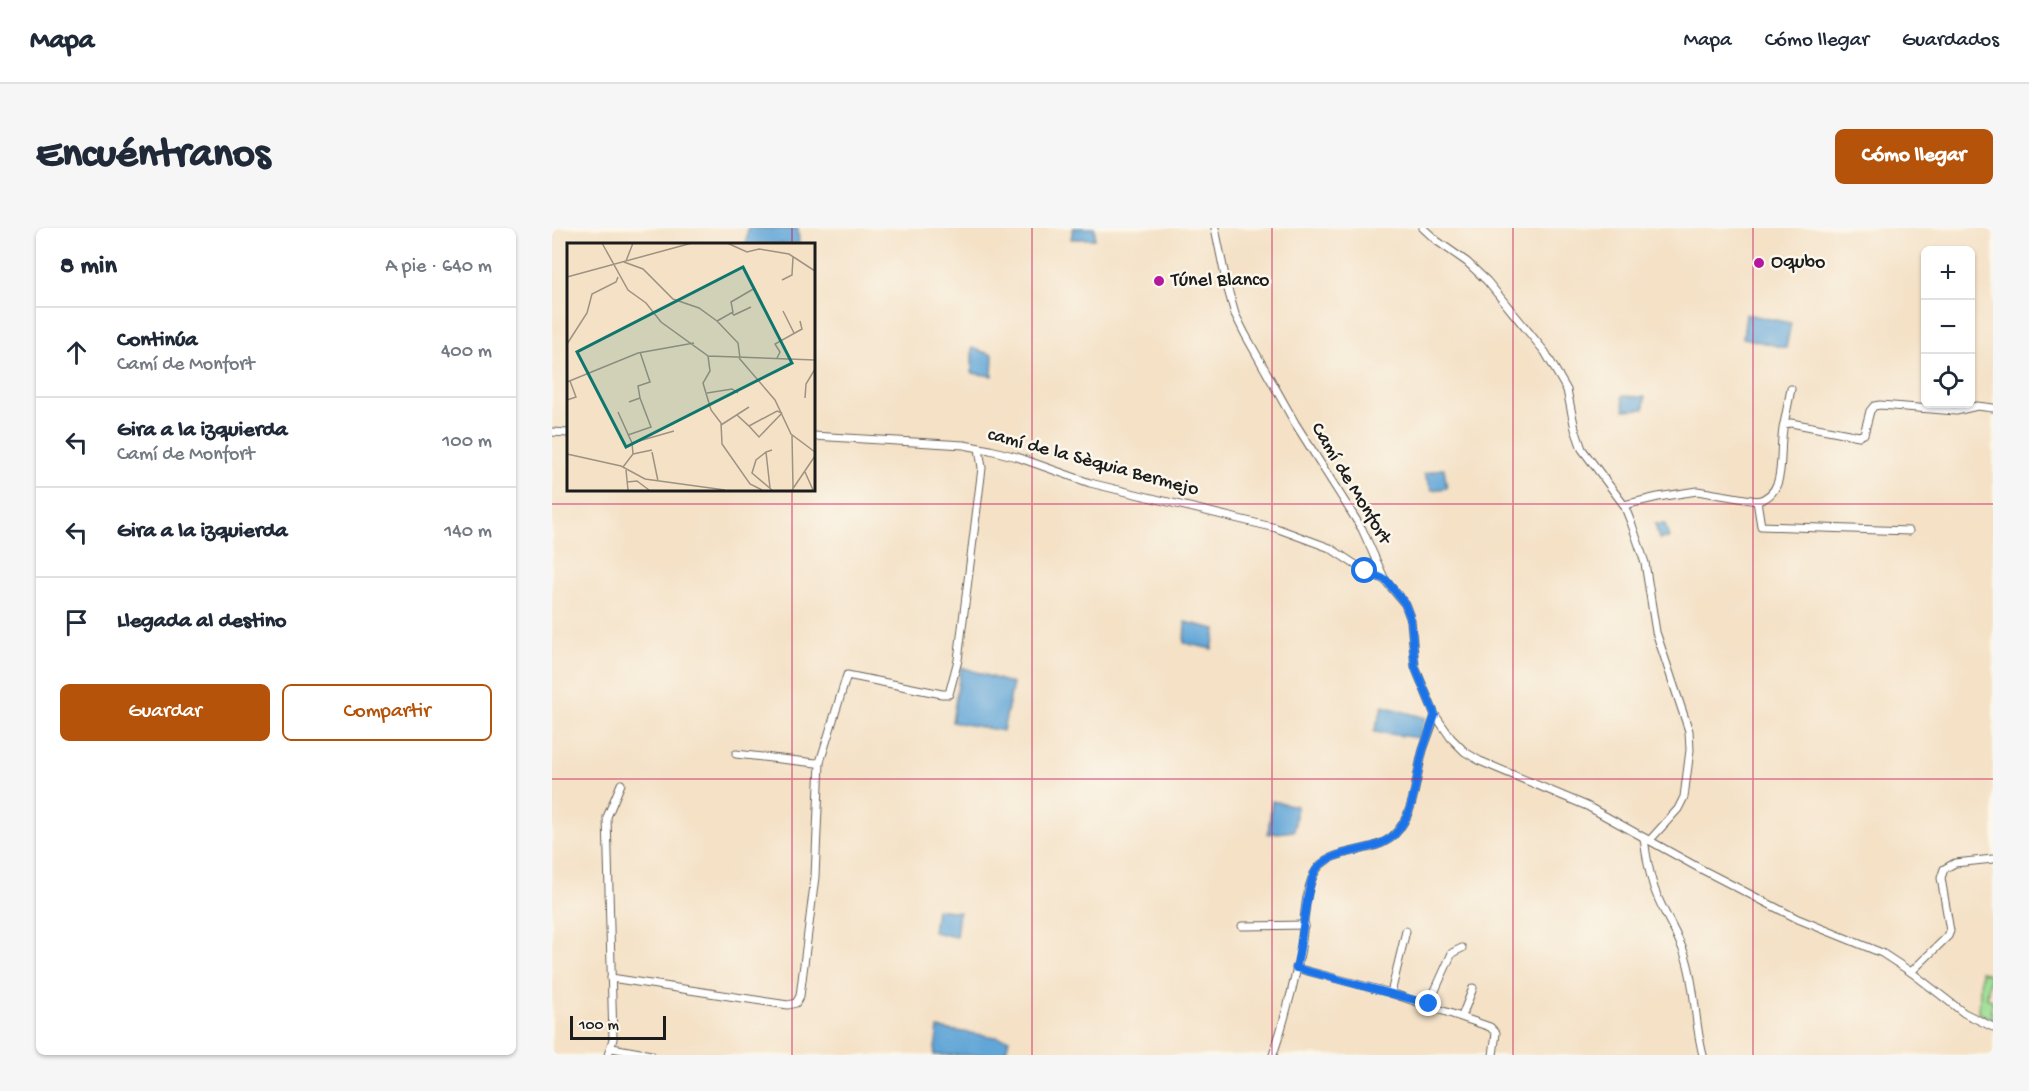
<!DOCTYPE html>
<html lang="es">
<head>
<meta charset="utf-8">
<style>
	:root { --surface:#fff; --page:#f6f6f7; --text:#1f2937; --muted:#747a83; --line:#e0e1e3; --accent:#b45309 }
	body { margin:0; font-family:"Gochi Hand",sans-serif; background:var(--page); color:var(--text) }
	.controls { position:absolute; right:18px; top:18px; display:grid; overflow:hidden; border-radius:9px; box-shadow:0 2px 4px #0004 }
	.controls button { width:54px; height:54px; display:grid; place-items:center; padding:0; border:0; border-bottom:2px solid var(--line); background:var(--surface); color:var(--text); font:30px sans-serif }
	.scale { position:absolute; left:18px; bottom:15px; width:96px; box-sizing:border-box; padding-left:6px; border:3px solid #1c1c1c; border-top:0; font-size:16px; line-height:21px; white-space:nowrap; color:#1c1c1c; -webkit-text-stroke:4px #fbf7ec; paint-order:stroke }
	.stop { position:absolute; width:18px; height:18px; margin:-14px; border:4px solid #1a73e8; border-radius:50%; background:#fff }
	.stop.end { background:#1a73e8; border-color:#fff; box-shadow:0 2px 6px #0008 }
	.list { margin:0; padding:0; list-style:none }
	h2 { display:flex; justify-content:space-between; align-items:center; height:78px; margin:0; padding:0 24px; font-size:26px }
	h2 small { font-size:20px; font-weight:400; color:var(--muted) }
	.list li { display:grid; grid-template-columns:39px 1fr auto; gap:18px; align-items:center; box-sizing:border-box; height:90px; padding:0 24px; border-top:2px solid var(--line) }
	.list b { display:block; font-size:22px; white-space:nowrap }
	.list p { margin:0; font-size:20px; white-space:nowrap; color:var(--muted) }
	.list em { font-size:20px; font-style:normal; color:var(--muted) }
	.actions { display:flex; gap:12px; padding:18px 24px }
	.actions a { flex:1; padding:14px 0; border:2px solid var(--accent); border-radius:9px; text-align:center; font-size:21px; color:var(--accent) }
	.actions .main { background:var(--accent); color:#fff }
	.icon { flex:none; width:33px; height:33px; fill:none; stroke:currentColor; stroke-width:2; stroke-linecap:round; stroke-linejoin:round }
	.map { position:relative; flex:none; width:1441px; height:827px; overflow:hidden; border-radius:9px }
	header { display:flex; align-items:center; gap:36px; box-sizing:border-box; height:84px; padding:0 30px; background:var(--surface); border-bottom:2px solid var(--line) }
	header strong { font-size:28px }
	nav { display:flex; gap:33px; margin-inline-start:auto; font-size:21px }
	.intro { display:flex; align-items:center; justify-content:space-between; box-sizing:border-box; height:144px; padding:0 36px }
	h1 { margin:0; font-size:42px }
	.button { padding:15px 27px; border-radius:9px; background:var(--accent); color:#fff; font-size:21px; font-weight:700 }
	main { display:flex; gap:36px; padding:0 36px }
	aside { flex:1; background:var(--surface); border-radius:9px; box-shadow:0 2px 4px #0004 }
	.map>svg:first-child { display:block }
</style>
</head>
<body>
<header>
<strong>Mapa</strong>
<nav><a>Mapa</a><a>Cómo llegar</a><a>Guardados</a></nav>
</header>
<div class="intro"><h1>Encuéntranos</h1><a class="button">Cómo llegar</a></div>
<main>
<aside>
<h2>8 min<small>A pie · 640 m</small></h2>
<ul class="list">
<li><svg class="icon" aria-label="ahead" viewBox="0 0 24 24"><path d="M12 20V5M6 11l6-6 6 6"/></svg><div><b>Continúa</b><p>Camí de Monfort</p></div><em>400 m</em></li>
<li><svg class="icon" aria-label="left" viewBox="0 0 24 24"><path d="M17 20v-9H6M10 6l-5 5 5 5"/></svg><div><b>Gira a la izquierda</b><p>Camí de Monfort</p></div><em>100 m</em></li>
<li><svg class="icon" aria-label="left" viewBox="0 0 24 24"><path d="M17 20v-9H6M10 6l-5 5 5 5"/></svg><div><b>Gira a la izquierda</b></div><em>140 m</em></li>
<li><svg class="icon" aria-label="arrive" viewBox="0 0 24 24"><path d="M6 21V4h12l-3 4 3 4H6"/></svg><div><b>Llegada al destino</b></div></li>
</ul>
<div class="actions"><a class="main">Guardar</a><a>Compartir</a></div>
</aside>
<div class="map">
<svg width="1441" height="827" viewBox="0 0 1441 827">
	<rect width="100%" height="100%" fill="#fbf7ec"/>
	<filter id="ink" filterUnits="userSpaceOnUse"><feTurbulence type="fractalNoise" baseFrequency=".0167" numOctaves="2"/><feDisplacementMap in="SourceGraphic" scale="12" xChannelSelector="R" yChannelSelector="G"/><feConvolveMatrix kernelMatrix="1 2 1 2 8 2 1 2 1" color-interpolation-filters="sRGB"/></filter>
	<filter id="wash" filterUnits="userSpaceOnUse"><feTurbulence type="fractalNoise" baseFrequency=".008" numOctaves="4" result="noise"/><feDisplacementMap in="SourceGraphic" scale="24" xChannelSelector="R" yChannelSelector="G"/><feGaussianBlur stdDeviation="1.35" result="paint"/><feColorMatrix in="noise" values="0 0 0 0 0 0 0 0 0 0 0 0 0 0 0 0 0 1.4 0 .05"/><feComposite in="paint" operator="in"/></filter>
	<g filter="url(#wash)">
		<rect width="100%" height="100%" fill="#f4e1c6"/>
		<polygon fill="#9dde94" stroke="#5c7d58" stroke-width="1.5" points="1429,743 1438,747 1435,770 1441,773 1439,781 1441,791 1427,785"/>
		<g fill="#62a6d7" stroke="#3f617a" stroke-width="1.5">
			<polygon points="196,0 246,1 247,16 194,16"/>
			<polygon points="521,0 543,0 543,11 519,11"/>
			<polygon points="1194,86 1239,95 1234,120 1191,110"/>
			<polygon points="420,120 441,127 440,148 420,145"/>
			<polygon points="1070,168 1093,169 1092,181 1072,182"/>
			<polygon points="892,240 895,260 880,262 872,246"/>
			<polygon points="1103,296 1113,296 1117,310 1107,311"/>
			<polygon points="633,394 664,401 660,421 632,415"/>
			<polygon points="409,439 461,456 451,503 400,494"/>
			<polygon points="831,478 874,490 867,510 822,504"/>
			<polygon points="720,573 745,578 742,603 716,606"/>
			<polygon points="384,681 407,684 404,709 381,704"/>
			<polygon points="386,800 457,811 453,827 382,827"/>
		</g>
	</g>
	<g filter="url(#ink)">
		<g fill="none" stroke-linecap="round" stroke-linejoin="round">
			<defs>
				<g id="minor">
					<polyline points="663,0 675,58 683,86 693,106 743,195 810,301 833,352 853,376 859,392 863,439 883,487 899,510 913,524 928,533 1035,578 1147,640 1246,691 1330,725 1359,744 1412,785 1441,799"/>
					<polyline points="871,0 885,13 915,34 935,53 993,124 1015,162 1023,201 1030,221 1072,277 1080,297 1093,335 1104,404 1137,503 1138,522 1132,569 1126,581 1098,612"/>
					<polyline points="1232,196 1239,161"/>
					<polyline points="0,204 16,205"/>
					<polyline points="261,208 412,217 438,222 465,229 538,255 724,300 778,320 813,343 833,352"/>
					<polyline points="1205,273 1209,298 1357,303"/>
					<path d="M1072,277L1106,269L1145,263L1205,273C1238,266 1225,222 1232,196L1239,195L1307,208L1312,206L1318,183L1322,178L1328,177L1404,183L1425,178L1441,180"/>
					<polyline points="184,526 264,535 268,534 295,447 390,466 397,466 406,432 430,240 427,220"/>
					<path d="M1092,610C1094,627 1097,644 1102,660C1110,683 1125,704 1133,727C1144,759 1142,794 1151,827"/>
					<polyline points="690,698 753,697"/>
					<polyline points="744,740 839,765 938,799 944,805 941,827"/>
					<polyline points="1359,744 1396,708 1398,703 1389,650 1392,641 1403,635 1441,631"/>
					<polyline points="59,750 236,777 244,775 248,768 263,649 268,534"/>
					<polyline points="839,765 854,703"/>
					<polyline points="877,776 900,725 910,720"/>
					<polyline points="910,788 921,760"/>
					<polyline points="60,820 99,827"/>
					<polyline points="56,827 61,811 55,589 69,556"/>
					<path d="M721,827C732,794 741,760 748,726C753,700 751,669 762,646C776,617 821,628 842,607C864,585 863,550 871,522C875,510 880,499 883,487"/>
				</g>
			</defs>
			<use href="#minor" stroke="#686158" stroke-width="9"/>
			<use href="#minor" stroke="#fff" stroke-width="7"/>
		</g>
	</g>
	<g fill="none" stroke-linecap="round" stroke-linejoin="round" filter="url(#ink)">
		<path stroke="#1a73e8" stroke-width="8" d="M813,343L834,352L853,376L859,392L863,439L883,487C879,499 875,510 871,522C863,550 864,585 842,607C821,627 781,618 764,642C753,659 751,716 744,740L877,776"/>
	</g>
	<path fill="none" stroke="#c2185b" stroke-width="1.5" stroke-opacity="0.55" d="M240,0V16M480,0V827M720,0V827M961,0V827M1201,0V827M240,261V827M0,276H1441M0,551H1441"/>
	<g fill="#b5179e" stroke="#fbf7ec" stroke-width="2">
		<circle cx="1207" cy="35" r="6"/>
		<circle cx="607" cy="53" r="6"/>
	</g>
	<g text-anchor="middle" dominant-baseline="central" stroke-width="5" stroke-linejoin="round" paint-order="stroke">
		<g font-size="20" fill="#1c1c1c" stroke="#fbf7ec" text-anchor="start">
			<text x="1219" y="35">Oqubo</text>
			<text x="619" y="53">Túnel Blanco</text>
		</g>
		<g font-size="20" fill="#1c1c1c" stroke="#fbf7ec">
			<text transform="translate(541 235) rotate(15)">camí de la Sèquia Bermejo</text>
			<text transform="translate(798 256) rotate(59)">Camí de Monfort</text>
		</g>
	</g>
	<g transform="translate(15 15)">
		<rect width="248" height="248" fill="#f4e1c6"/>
		<path fill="none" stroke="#9e9282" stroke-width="1.5" d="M35,0L61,47L79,60L94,79L141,113L143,128L136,140L144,167L154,180L155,201L183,241L195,247M160,0L180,9L192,6L222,11L248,28M59,18L66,0M57,19L76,26L106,56L132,65L150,78L171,100L173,115M0,34L125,0M215,37L225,32L226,14M216,68L227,90M165,70L167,72L184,64M150,78L166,69L164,59L188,45M0,101L20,70L25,51L49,39L51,34M141,113L248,117M172,115L208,157L224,191L248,209M210,115L213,109L208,101L235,86L233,78M0,139L71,110L127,100M140,150L165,146L171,150M238,155L239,141L248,126M0,157L9,154L3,138M62,159L73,155L71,143L83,139L73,109M51,169L65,200L66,211L56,224M170,172L182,183L210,168L215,170M154,182L182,164M182,183L192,194L215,170M61,192L84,184L73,155M225,192L226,245M65,200L107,188M85,209L91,238M199,209L189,217L185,230L205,247M0,211L54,223L78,236L158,247M66,211L85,207M59,227L61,247M238,229L246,247M60,239L70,238L82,247M203,245L199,209L205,207M225,247L248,213"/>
		<path fill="#0f766e" fill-opacity="0.15" stroke="#0f766e" stroke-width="3" d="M176,24L225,120L59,204L10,109Z"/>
		<rect width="248" height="248" fill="none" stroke="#1c1c1c" stroke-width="3"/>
	</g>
</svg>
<div class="controls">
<button>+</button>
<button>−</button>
<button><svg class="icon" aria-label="locate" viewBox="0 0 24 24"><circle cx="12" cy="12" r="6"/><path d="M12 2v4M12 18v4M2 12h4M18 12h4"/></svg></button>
</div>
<div class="scale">100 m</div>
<div class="stop" style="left:813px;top:343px"></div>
<div class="stop end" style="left:877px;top:776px"></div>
</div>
</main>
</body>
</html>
